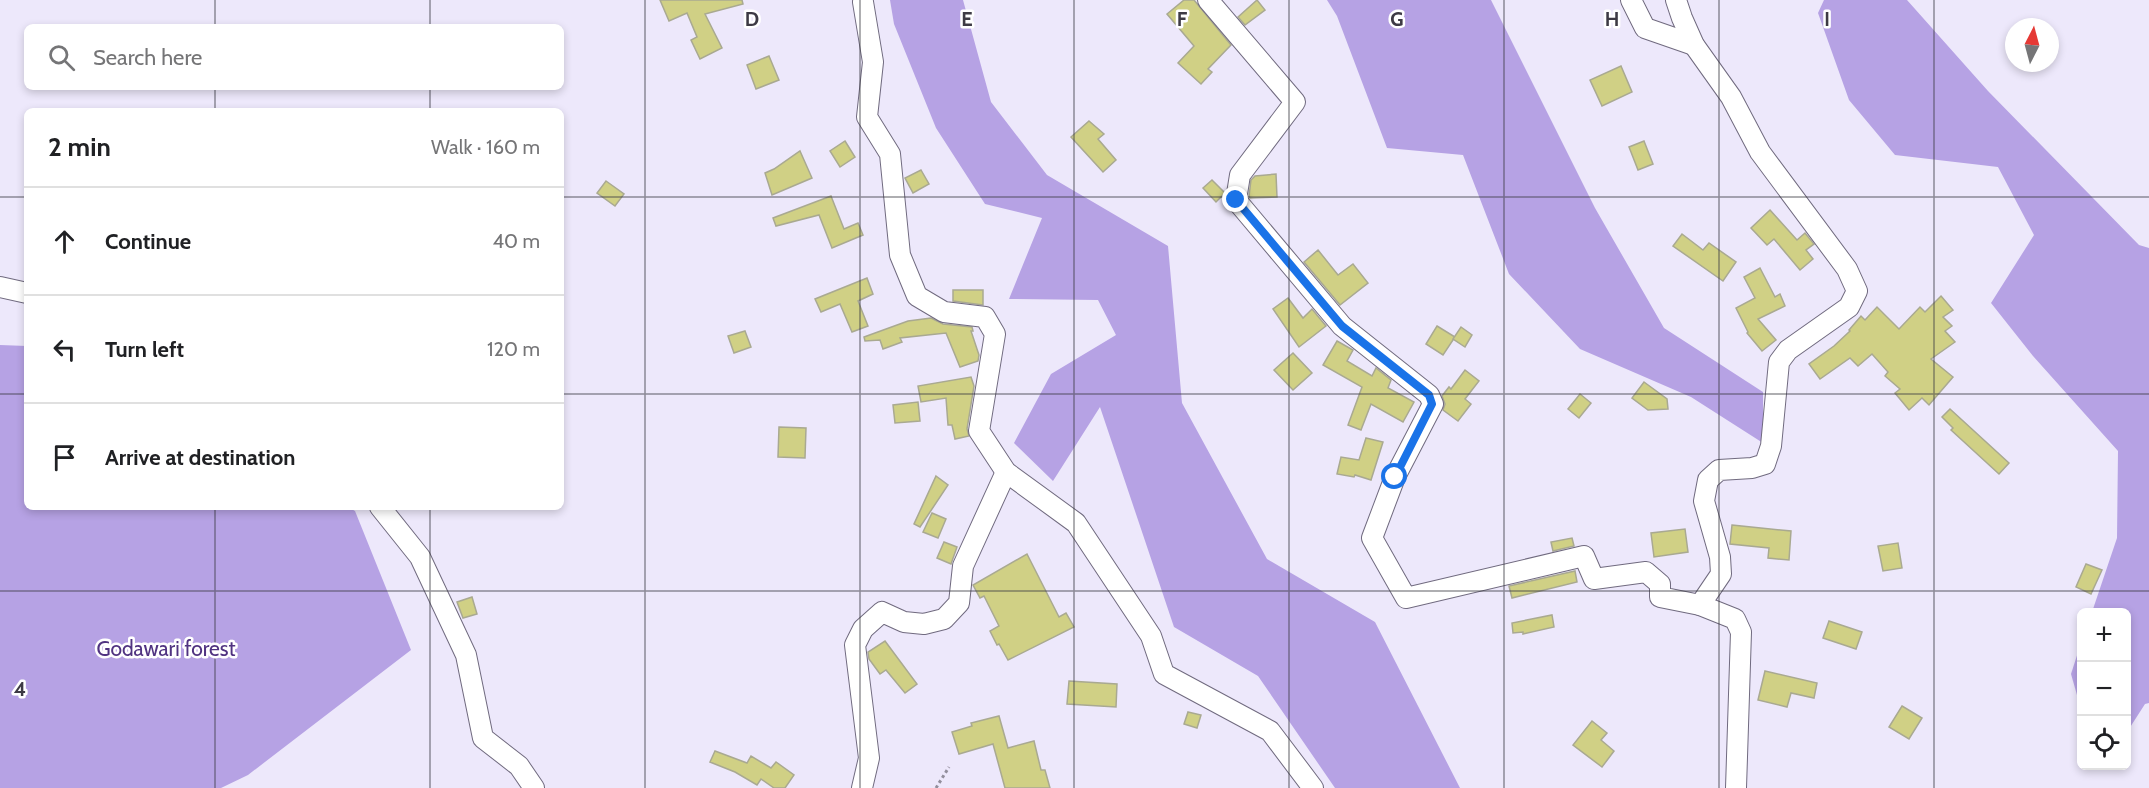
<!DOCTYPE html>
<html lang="en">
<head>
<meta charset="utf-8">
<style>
	:root { --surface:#fff; --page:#f6f6f6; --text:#202124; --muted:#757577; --line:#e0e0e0 }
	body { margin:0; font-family:Cabin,sans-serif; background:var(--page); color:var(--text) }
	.controls { position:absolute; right:18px; bottom:18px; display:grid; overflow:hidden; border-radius:9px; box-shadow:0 3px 9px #0003 }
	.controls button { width:54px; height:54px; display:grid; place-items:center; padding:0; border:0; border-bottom:2px solid var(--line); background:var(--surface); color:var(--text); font:30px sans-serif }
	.compass { position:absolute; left:2005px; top:18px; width:54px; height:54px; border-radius:50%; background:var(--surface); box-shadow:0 3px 9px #0003; rotate:6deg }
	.stop { position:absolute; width:18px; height:18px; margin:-14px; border:4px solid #1a73e8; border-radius:50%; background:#fff }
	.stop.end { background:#1a73e8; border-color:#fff; box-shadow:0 2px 6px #0008 }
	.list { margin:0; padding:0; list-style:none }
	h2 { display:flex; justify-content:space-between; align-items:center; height:78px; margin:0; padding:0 24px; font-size:26px }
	h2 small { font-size:20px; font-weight:400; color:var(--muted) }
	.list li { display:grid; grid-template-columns:39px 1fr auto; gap:18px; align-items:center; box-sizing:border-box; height:108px; padding:0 24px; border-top:2px solid var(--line) }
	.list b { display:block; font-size:22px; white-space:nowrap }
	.list em { font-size:20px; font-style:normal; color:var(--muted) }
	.icon { flex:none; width:33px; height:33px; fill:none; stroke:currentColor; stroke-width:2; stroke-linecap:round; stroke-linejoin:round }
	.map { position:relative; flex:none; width:2149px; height:788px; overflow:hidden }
	.search { position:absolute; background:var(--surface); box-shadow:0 3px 9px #0003; left:24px; top:24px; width:540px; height:66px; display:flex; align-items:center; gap:15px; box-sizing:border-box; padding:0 21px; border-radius:9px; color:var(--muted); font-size:22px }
	.panel { position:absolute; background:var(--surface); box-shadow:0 3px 9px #0003; left:24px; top:108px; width:540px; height:402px; border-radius:9px }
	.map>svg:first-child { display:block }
</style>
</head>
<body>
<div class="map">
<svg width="2149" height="788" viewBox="0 0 2149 788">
	<rect width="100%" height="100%" fill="#ede8fb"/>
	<g fill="#b6a2e4">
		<polygon points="890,0 963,0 991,102 1047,175 1168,246 1182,403 1267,559 1375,622 1460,788 1335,788 1258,676 1174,627 1100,407 1053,481 1014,443 1051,374 1116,335 1098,300 1009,299 1042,218 985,204 936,128 894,24"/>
		<polygon points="1327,0 1491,0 1595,208 1664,328 1763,392 1763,443 1691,397 1580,349 1509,274 1463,155 1387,148 1337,16"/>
		<polygon points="1824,0 1907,0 1988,91 2139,245 2149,248 2149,703 2145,704 2127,732 2126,612 2092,612 2117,538 2118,451 2033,356 1991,303 2034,235 1998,167 1895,155 1849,100 1818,13"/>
		<polygon points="0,345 27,346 27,507 348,507 355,511 411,650 248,775 221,788 0,788"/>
		<polygon points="2081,643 2081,709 2071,674"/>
	</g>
	<g fill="#d0d085" stroke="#a9a991" stroke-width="1.5">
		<polygon points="660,0 742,0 743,4 705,14 722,48 700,59 691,40 697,37 687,13 669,21"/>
		<polygon points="1184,0 1194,0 1231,45 1208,69 1212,72 1201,84 1178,63 1194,46 1167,14"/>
		<polygon points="1257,0 1265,10 1245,25 1238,17"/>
		<polygon points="769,56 779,80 756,89 747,65"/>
		<polygon points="1621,66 1632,92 1602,106 1590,80"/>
		<polygon points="1089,121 1104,134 1098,139 1116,160 1103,172 1071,137"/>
		<polygon points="845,141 855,157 840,167 830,151"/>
		<polygon points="1644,141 1653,164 1638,170 1629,147"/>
		<polygon points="800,151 812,178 772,195 765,173 774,169"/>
		<polygon points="921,170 929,184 913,193 905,178"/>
		<polygon points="1276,174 1277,197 1250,198 1249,196 1251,180 1255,176"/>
		<polygon points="1212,180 1225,193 1216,202 1203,188"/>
		<polygon points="606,181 624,194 615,206 597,193"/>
		<polygon points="831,196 844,229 858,223 863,235 832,248 819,215 776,226 773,218"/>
		<polygon points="1770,210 1797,240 1805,233 1814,244 1806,250 1813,259 1800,270 1774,239 1767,245 1751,228"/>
		<polygon points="1682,234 1703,250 1709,243 1736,262 1723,281 1673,246"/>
		<polygon points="1318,250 1338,275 1353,264 1368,283 1340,305 1304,262"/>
		<polygon points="1760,268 1775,297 1780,294 1785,306 1758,319 1776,340 1762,351 1747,333 1748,332 1736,308 1755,298 1744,277"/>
		<polygon points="867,278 873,294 858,301 868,326 852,332 840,304 821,312 815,299"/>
		<polygon points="953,290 983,290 983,305 953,301"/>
		<polygon points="1941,296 1953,310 1943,317 1952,326 1945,331 1955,342 1931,359 1953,377 1929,405 1922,398 1909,410 1895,393 1900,389 1885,376 1888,372 1872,354 1858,366 1850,358 1820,379 1809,364 1834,346 1850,331 1849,330 1861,316 1865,320 1877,307 1899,329 1920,307 1925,312"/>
		<polygon points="1288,298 1303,318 1312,309 1326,326 1299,347 1273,309"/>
		<polygon points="931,318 943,324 972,327 973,331 971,331 979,355 978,361 960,367 946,333 900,338 902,342 883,349 880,340 865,341 864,337 908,321"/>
		<polygon points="1437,326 1455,337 1443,355 1426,344"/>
		<polygon points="1461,327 1472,335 1465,347 1453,339"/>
		<polygon points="745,331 751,347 734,353 728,336"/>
		<polygon points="1337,341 1353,350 1347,361 1372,376 1376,368 1391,380 1388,388 1414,402 1403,422 1371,404 1361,430 1348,425 1362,387 1323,365"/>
		<polygon points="1293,353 1312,373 1293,390 1274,370"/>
		<polygon points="1465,370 1479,381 1465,399 1471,404 1458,421 1443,410 1445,404 1442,396 1449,387 1451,389"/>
		<polygon points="971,377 974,386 967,429 969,436 955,439 952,425 948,425 946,398 921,402 918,386"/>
		<polygon points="1644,382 1667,399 1668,409 1648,410 1632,398"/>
		<polygon points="1580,394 1591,403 1579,418 1568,409"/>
		<polygon points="918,402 920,421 895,423 893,405"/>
		<polygon points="1950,409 2009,463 1999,474 1951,430 1953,428 1942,417"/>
		<polygon points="779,427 806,428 805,458 778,457"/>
		<polygon points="1366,438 1383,442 1371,480 1355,475 1354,477 1337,474 1341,457 1359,460"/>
		<polygon points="936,476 948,485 920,527 914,524"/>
		<polygon points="932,513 946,519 938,538 923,532"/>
		<polygon points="1732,525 1791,531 1789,560 1768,558 1769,548 1730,544"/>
		<polygon points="1685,529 1688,552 1654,557 1651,533"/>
		<polygon points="1572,538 1574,546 1553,551 1551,542"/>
		<polygon points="944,542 957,547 951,564 937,558"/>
		<polygon points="1898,543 1902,568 1883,571 1878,546"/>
		<polygon points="1027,554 1059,617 1066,613 1074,627 1008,660 999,644 997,645 990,631 999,626 984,596 980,598 973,585"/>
		<polygon points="2086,564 2102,570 2091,594 2076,587"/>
		<polygon points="1575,571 1577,582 1512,598 1509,586"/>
		<polygon points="472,597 477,614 463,618 457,602"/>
		<polygon points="1552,615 1554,627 1523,634 1523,632 1513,633 1512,623"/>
		<polygon points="1829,621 1862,632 1856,649 1823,638"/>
		<polygon points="885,641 917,684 905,693 886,670 880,674 869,659 868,652"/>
		<polygon points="1765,671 1817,683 1814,698 1791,693 1787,707 1758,700"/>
		<polygon points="1069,681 1117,684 1116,707 1067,704"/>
		<polygon points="1902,706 1922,718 1909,739 1889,727"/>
		<polygon points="1188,712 1201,715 1197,728 1184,724"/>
		<polygon points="999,716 1008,748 1034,741 1041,770 1045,770 1050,788 1005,788 993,744 959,754 952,732 972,726 971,723"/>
		<polygon points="1592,721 1607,733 1601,740 1614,751 1602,767 1573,745"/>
		<polygon points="715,751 747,763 751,756 771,768 776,762 794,775 785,788 774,788 761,779 757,785 735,772 710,762"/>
	</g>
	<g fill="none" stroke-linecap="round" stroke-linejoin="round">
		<defs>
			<g id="minor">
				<polyline points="1208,0 1295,102 1240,175 1236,200 1342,326 1429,395 1433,404 1395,477 1372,538 1406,598 1584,556 1594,579 1646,572 1660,584 1660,597 1700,605"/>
				<polyline points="1631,0 1645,28 1694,45"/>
				<polyline points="1676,0 1682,18 1694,45 1731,97 1760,152 1847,269 1857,291 1849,307 1788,350 1779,362 1771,446 1765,464 1752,468 1719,470 1708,480 1704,501 1720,557 1721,574 1700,605 1735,619 1741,632 1736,788"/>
				<polyline points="863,2 873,62 867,117 890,154 900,255 917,296 944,312 985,317 995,334 979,431 1006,472 1076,523 1151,636 1164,674 1270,731 1313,788"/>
				<polyline points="0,287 27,293"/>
				<polyline points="380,507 420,557 466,655 483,738 519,766 534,788"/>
				<polyline points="862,788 869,758 855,645 863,629 882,612 904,622 924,624 944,619 959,603 963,566 1006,472"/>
			</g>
		</defs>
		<use href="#minor" stroke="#706a7f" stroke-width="22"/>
		<polyline stroke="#928e9c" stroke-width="3" stroke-dasharray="3 3" stroke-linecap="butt" points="936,788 949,767"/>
		<use href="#minor" stroke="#fff" stroke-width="20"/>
	</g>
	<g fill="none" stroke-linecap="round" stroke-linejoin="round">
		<polyline stroke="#1a73e8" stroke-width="8" points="1236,200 1342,326 1429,395 1432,404 1395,477"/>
	</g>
	<path fill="none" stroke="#3d3a44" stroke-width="1.5" stroke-opacity="0.55" d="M215,0V27M430,0V27M645,0V788M860,0V788M1074,0V788M1289,0V788M1504,0V788M1719,0V788M1934,0V788M215,87V111M430,87V111M0,197H27M561,197H2149M0,394H27M561,394H2149M215,507V788M430,507V788M0,591H2149"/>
	<g text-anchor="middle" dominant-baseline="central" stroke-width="5" stroke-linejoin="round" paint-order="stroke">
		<g font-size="21" fill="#503381" stroke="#fff">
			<text x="166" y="648">Godawari forest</text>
		</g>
	</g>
	<g font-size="20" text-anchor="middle" font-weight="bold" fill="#3d3a44" stroke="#fff" stroke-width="5" stroke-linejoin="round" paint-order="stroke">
		<text x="752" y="26">D</text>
		<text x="967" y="26">E</text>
		<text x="1182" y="26">F</text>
		<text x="1397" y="26">G</text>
		<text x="1612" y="26">H</text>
		<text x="1827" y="26">I</text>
		<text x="20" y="696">4</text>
	</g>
</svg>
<div class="controls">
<button>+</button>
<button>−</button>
<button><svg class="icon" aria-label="locate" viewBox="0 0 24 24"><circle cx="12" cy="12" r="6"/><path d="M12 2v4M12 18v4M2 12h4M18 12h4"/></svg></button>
</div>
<svg class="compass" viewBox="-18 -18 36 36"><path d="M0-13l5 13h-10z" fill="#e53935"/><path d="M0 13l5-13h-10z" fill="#757577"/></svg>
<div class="stop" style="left:1395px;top:477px"></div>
<div class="stop end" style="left:1236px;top:200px"></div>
<div class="search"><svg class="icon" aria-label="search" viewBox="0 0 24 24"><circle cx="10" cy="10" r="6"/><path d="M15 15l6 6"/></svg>Search here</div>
<section class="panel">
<h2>2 min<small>Walk · 160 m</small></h2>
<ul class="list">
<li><svg class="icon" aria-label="ahead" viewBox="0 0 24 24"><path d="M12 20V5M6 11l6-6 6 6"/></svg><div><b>Continue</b></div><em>40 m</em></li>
<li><svg class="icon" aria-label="left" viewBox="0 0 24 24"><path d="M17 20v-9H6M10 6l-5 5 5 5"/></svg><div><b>Turn left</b></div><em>120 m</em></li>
<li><svg class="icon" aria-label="arrive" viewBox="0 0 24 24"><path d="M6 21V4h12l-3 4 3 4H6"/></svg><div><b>Arrive at destination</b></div></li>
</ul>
</section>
</div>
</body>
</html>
